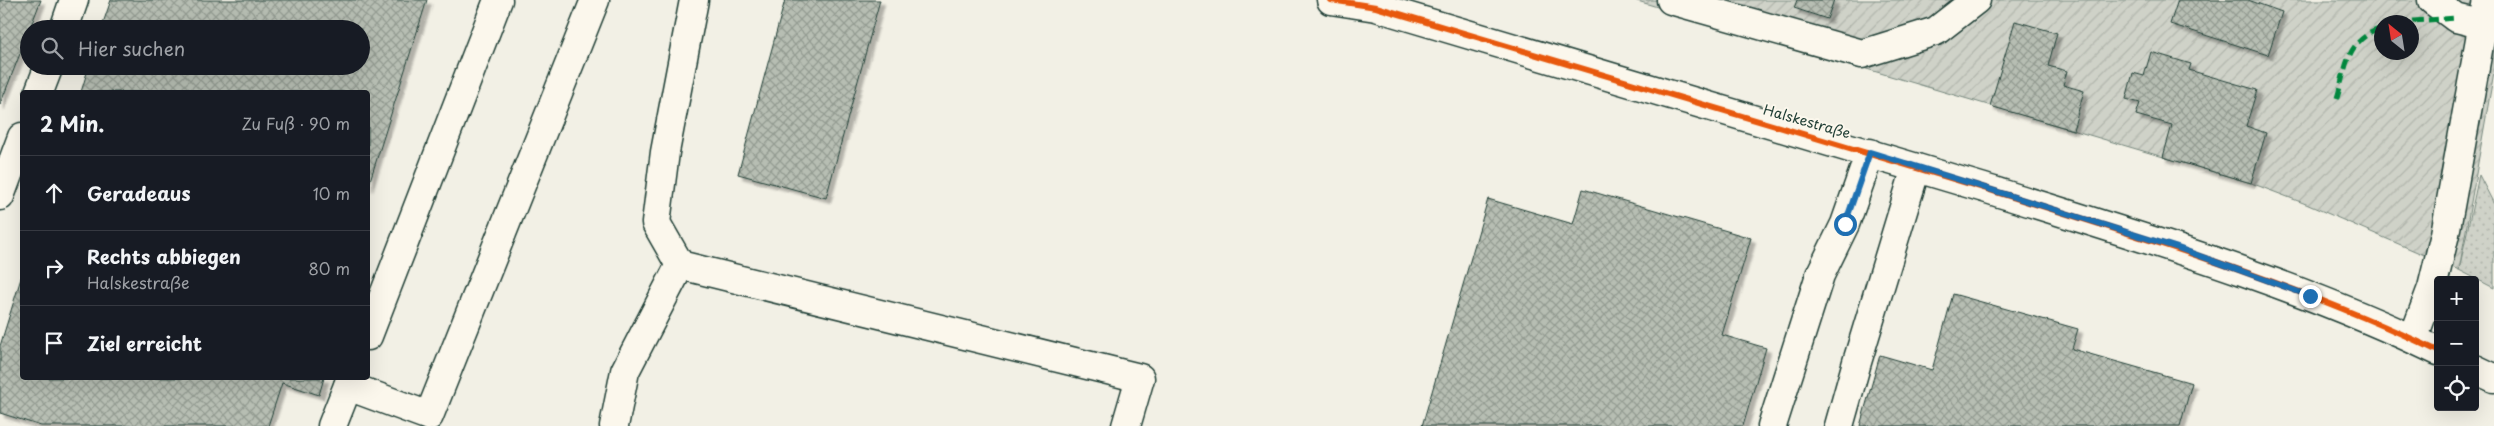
<!DOCTYPE html>
<html lang="de">
<head>
<meta charset="utf-8">
<style>
	:root { --surface:#171b24; --page:#20242c; --text:#f1f3f6; --muted:#9ea1a6; --line:#363941 }
	body { margin:0; font-family:"Playpen Sans",sans-serif; background:var(--page); color:var(--text) }
	.controls { position:absolute; right:15px; bottom:15px; display:grid; overflow:hidden; border-radius:5px; box-shadow:0 5px 20px #0002 }
	.controls button { width:45px; height:45px; display:grid; place-items:center; padding:0; border:0; border-bottom:1px solid var(--line); background:var(--surface); color:var(--text); font:25px sans-serif }
	.compass { position:absolute; left:2374px; top:15px; width:45px; height:45px; border-radius:50%; background:var(--surface); box-shadow:0 5px 20px #0002; rotate:330deg }
	.stop { position:absolute; width:15px; height:15px; margin:-11px; border:4px solid #1f6fb2; border-radius:50%; background:#fff }
	.stop.end { background:#1f6fb2; border-color:#fff; box-shadow:0 1px 5px #0008 }
	.list { margin:0; padding:0; list-style:none }
	h2 { display:flex; justify-content:space-between; align-items:center; height:65px; margin:0; padding:0 20px; font-size:21px }
	h2 small { font-size:16px; font-weight:400; color:var(--muted) }
	.list li { display:grid; grid-template-columns:32px 1fr auto; gap:15px; align-items:center; box-sizing:border-box; height:75px; padding:0 20px; border-top:1px solid var(--line) }
	.list b { display:block; font-size:19px; white-space:nowrap }
	.list p { margin:0; font-size:16px; white-space:nowrap; color:var(--muted) }
	.list em { font-size:16px; font-style:normal; color:var(--muted) }
	.icon { flex:none; width:28px; height:28px; fill:none; stroke:currentColor; stroke-width:2; stroke-linecap:round; stroke-linejoin:round }
	.map { position:relative; flex:none; width:2494px; height:426px; overflow:hidden }
	.search { position:absolute; background:var(--surface); box-shadow:0 5px 20px #0002; left:20px; top:20px; width:350px; height:55px; display:flex; align-items:center; gap:12px; box-sizing:border-box; padding:0 18px; border-radius:28px; color:var(--muted); font-size:19px }
	.panel { position:absolute; background:var(--surface); box-shadow:0 5px 20px #0002; left:20px; top:90px; width:350px; height:290px; border-radius:5px }
	.map>svg:first-child { display:block }
</style>
</head>
<body>
<div class="map">
<svg width="2494" height="426" viewBox="0 0 2494 426">
	<defs>
		<pattern id="grass-dots" width="8" height="8" patternUnits="userSpaceOnUse" patternTransform="scale(1.25)"><rect width="8" height="8" fill="#cfd2c8"/><path d="M2 2h.1M6 6h.1" fill="none" stroke="#b1b5ac" stroke-width="1.8" stroke-linecap="round"/></pattern>
		<pattern id="garden-furrows" width="10" height="10" patternUnits="userSpaceOnUse" patternTransform="scale(1.25)"><rect width="10" height="10" fill="#cfd2c8"/><path d="M-1 1l2-2M0 10L10 0M9 11l2-2" fill="none" stroke="#b1b5ac"/></pattern>
		<pattern id="building-cross-hatch" width="8" height="8" patternUnits="userSpaceOnUse" patternTransform="scale(1.25)"><rect width="8" height="8" fill="#b7beb3"/><path d="M0 0l8 8M0 8l8-8" fill="none" stroke="#949c92"/></pattern>
		<filter id="shadow"><feDropShadow dx="4.5" dy="4.5" stdDeviation="1" flood-color="#0004"/></filter>
	</defs>
	<rect width="100%" height="100%" fill="#f2f0e5"/>
	<filter id="ink" filterUnits="userSpaceOnUse"><feTurbulence type="fractalNoise" baseFrequency=".02" numOctaves="2"/><feDisplacementMap in="SourceGraphic" scale="10" xChannelSelector="R" yChannelSelector="G"/><feConvolveMatrix kernelMatrix="1 2 1 2 8 2 1 2 1" color-interpolation-filters="sRGB"/></filter>
	<g filter="url(#ink)">
		<polygon fill="url(#grass-dots)" stroke="#77887e" points="2479,175 2494,204 2494,288 2459,270"/>
		<path fill="url(#garden-furrows)" stroke="#77887e" fill-rule="evenodd" d="M1634,0H2494V72L2459,270L2306,204L2251,183ZM2382,22H2412V52H2382Z"/>
		<g fill="url(#building-cross-hatch)" stroke="#1f3d34" filter="url(#shadow)">
			<polygon points="0,0 41,0 0,105"/>
			<polygon points="111,0 427,0 368,187 368,92 81,92 89,66 361,66 361,29 101,29"/>
			<polygon points="785,0 880,0 826,198 738,174"/>
			<polygon points="1797,0 1834,0 1827,19 1794,8"/>
			<polygon points="2178,0 2248,0 2282,12 2268,55 2170,24"/>
			<polygon points="2015,21 2057,33 2048,66 2067,71 2063,85 2084,91 2073,130 1990,106"/>
			<polygon points="2151,52 2191,64 2189,70 2257,90 2246,126 2266,133 2251,183 2163,157 2172,125 2136,115 2140,103 2126,99 2133,73 2144,76"/>
			<polygon points="1583,189 1751,238 1722,335 1766,348 1743,426 1422,426 1488,199 1573,224"/>
			<polygon points="22,275 22,378 324,378 319,395 282,383 268,426 41,426 0,413 0,346"/>
			<polygon points="1953,294 2078,329 2072,349 2192,383 2180,426 1860,426 1880,355 1932,370"/>
		</g>
		<g fill="none" stroke-linecap="round" stroke-linejoin="round">
			<defs>
				<g id="minor">
					<polyline points="694,0 665,152 656,223 680,265 1140,378 1126,426"/>
					<path d="M1331,0L1376,7C1579,67 1782,126 1984,188C2137,236 2293,281 2438,351"/>
					<polyline points="1671,0 1862,54 1936,31 1976,0"/>
					<polyline points="2432,0 2456,18 2484,25"/>
					<polyline points="64,29 74,0"/>
					<polyline points="39,92 49,66"/>
					<polyline points="0,196 22,137"/>
					<polyline points="368,336 498,0"/>
					<polyline points="2413,339 2432,288 2445,234 2487,0"/>
					<polyline points="2475,369 2494,378"/>
					<polyline points="348,386 429,416 595,0"/>
					<polyline points="332,426 351,378"/>
					<polyline points="614,426 625,371 680,265"/>
					<polyline points="1772,426 1820,275 1845,224 1870,153"/>
					<polyline points="1839,426 1857,362 1916,168"/>
				</g>
			</defs>
			<use href="#minor" stroke="#1f3d34" stroke-width="31"/>
			<use href="#minor" stroke="#fbf7ec" stroke-width="28"/>
			<g stroke="#00873e" stroke-width="5" stroke-dasharray="10 5" stroke-linecap="butt">
				<polyline points="2398,22 2456,18"/>
				<path d="M2337,98C2347,65 2346,40 2382,28"/>
			</g>
			<defs>
				<path id="cycleway" d="M1331,0L1376,7C1579,67 1782,126 1984,188C2137,236 2293,281 2438,351"/>
			</defs>
			<use href="#cycleway" stroke="#fbf7ec" stroke-width="9"/>
			<use href="#cycleway" stroke="#e8590c" stroke-width="6"/>
		</g>
	</g>
	<g fill="none" stroke-linecap="round" stroke-linejoin="round" filter="url(#ink)">
		<polyline stroke="#1f6fb2" stroke-width="6" points="1845,224 1870,152 2178,248 2310,296"/>
	</g>
	<g text-anchor="middle" dominant-baseline="central" stroke-width="4" stroke-linejoin="round" paint-order="stroke">
		<g font-size="14" fill="#1f3d34" stroke="#fbf7ec">
			<text transform="translate(1807 121) rotate(16)">Halskestraße</text>
		</g>
	</g>
</svg>
<div class="controls">
<button>+</button>
<button>−</button>
<button><svg class="icon" aria-label="locate" viewBox="0 0 24 24"><circle cx="12" cy="12" r="6"/><path d="M12 2v4M12 18v4M2 12h4M18 12h4"/></svg></button>
</div>
<svg class="compass" viewBox="-18 -18 36 36"><path d="M0-13l5 13h-10z" fill="#e53935"/><path d="M0 13l5-13h-10z" fill="#9ea1a6"/></svg>
<div class="stop" style="left:1845px;top:224px"></div>
<div class="stop end" style="left:2310px;top:296px"></div>
<div class="search"><svg class="icon" aria-label="search" viewBox="0 0 24 24"><circle cx="10" cy="10" r="6"/><path d="M15 15l6 6"/></svg>Hier suchen</div>
<section class="panel">
<h2>2 Min.<small>Zu Fuß · 90 m</small></h2>
<ul class="list">
<li><svg class="icon" aria-label="ahead" viewBox="0 0 24 24"><path d="M12 20V5M6 11l6-6 6 6"/></svg><div><b>Geradeaus</b></div><em>10 m</em></li>
<li><svg class="icon" aria-label="right" viewBox="0 0 24 24"><path d="M7 20v-9h11M14 6l5 5-5 5"/></svg><div><b>Rechts abbiegen</b><p>Halskestraße</p></div><em>80 m</em></li>
<li><svg class="icon" aria-label="arrive" viewBox="0 0 24 24"><path d="M6 21V4h12l-3 4 3 4H6"/></svg><div><b>Ziel erreicht</b></div></li>
</ul>
</section>
</div>
</body>
</html>
